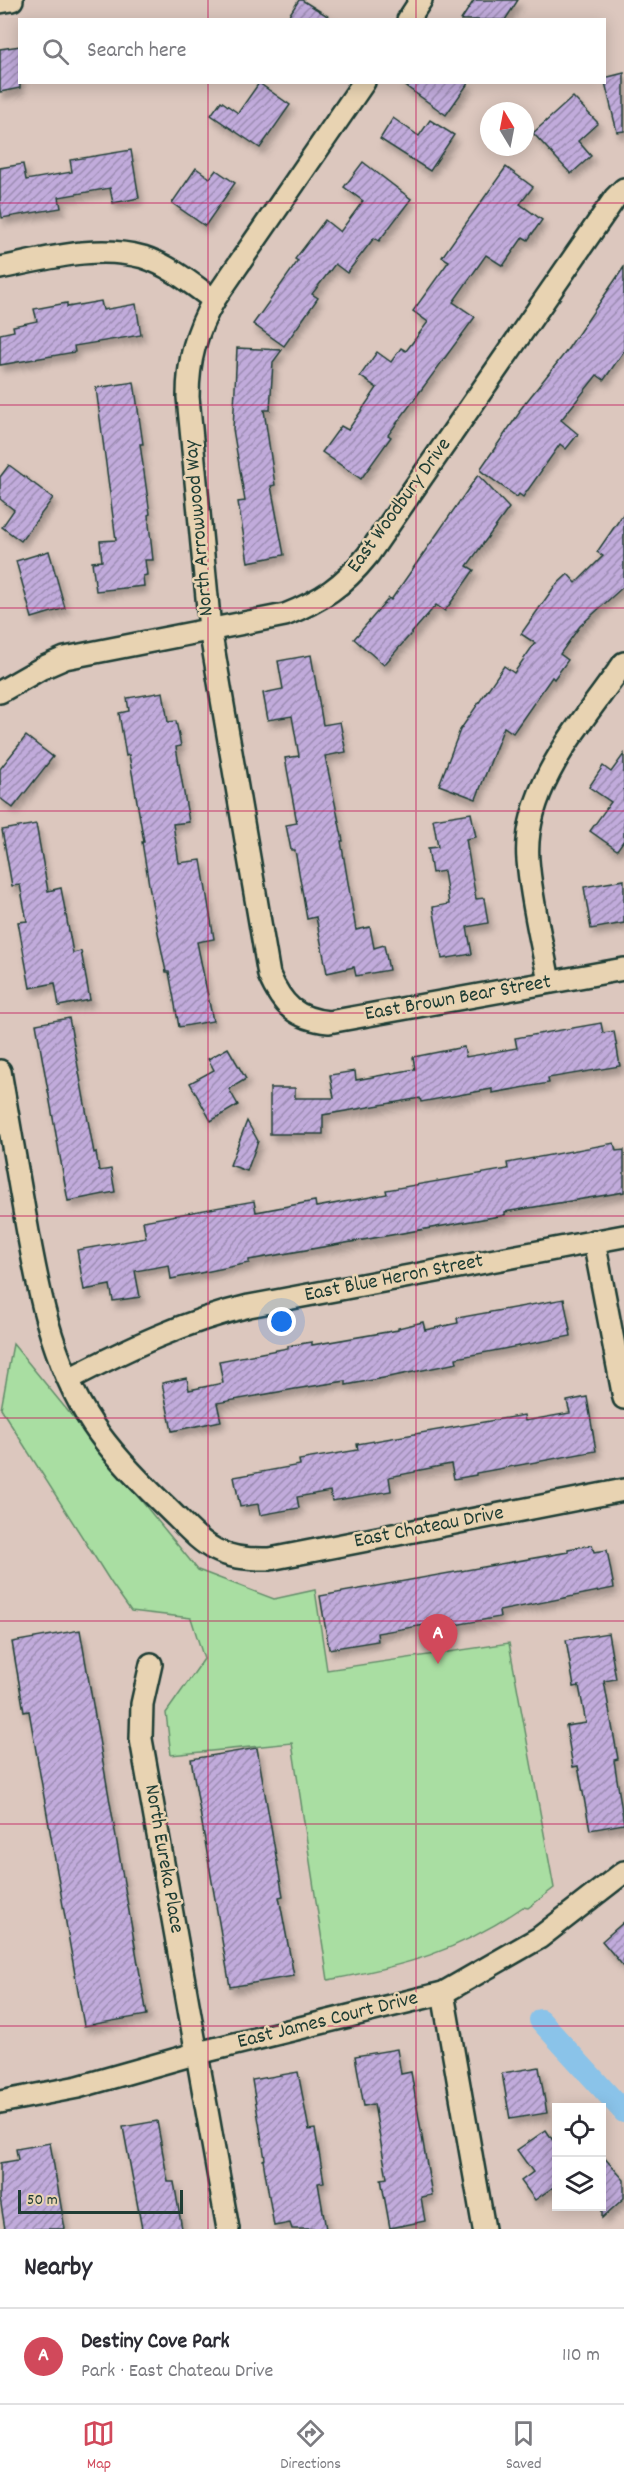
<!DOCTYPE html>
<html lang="en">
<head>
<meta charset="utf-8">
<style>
	:root { --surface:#fff; --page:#f2f2f3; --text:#2b2b33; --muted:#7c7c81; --line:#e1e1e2; --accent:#d1495b }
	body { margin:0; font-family:Dekko,sans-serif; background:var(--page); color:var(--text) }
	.controls { position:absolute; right:18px; bottom:18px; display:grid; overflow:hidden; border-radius:0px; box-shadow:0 3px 15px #0003 }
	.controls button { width:54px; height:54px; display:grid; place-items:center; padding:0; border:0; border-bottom:2px solid var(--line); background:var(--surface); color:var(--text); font:30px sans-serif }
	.compass { position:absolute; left:480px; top:102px; width:54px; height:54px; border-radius:50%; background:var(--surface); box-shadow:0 3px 15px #0003; rotate:350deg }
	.scale { position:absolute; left:18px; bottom:15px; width:165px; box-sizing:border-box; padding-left:6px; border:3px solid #1f3d34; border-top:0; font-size:16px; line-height:21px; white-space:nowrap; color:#1f3d34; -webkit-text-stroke:4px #e8d3b2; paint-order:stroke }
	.you { position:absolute; left:282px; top:1322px; width:21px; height:21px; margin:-15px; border:4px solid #fff; border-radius:50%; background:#1a73e8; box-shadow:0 0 0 9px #1a73e833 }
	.badge { display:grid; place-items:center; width:39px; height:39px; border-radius:50%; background:var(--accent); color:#fff; font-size:20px; font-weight:700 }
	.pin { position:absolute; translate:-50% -50px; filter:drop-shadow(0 2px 3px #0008) }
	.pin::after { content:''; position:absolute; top:32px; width:21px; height:18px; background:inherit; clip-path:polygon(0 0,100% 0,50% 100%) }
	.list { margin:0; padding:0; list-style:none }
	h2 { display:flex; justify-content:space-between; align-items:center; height:78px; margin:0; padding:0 24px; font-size:26px }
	h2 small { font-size:20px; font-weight:400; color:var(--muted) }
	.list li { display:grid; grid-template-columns:39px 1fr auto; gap:18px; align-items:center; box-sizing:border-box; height:96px; padding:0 24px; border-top:2px solid var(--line) }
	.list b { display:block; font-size:22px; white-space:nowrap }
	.list p { margin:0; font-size:20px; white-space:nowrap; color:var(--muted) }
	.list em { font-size:20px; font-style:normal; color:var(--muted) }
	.icon { flex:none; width:33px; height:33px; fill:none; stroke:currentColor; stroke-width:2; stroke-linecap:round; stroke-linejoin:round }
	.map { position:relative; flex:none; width:624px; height:2229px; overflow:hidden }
	.search { position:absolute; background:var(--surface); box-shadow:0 3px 15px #0003; left:18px; right:18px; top:18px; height:66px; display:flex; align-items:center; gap:15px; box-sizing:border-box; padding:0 21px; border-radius:0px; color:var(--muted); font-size:22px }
	.sheet { height:174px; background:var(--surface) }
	nav { display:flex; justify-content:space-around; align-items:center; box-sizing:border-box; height:84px; border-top:2px solid var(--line); background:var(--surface); font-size:16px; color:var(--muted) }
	nav a { display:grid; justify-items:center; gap:3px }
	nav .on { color:var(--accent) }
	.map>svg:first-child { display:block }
</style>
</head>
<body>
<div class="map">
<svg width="624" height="2229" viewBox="0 0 624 2229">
	<defs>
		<pattern id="building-hatch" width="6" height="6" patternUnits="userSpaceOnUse" patternTransform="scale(1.5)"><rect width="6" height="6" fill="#c1abdb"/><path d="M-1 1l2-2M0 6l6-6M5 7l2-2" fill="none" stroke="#9c8cb2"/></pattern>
		<filter id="shadow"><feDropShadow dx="3.5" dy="6" stdDeviation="3" flood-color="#0004"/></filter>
	</defs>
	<rect width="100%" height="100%" fill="#dcc7be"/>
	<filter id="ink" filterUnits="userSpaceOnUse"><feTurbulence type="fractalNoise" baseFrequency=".0167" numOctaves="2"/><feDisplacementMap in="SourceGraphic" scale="12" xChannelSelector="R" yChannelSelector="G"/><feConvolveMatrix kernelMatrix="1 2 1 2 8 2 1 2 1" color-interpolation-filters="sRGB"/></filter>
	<g filter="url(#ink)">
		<path fill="#a9dea2" stroke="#648e6b" stroke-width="1.5" d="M13,1344L198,1570L274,1599L315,1590L327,1670L509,1643L554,1888L528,1908L523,1907C457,1952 405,1966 328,1980L292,1743L171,1755L166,1713L204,1659L191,1618L131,1611L112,1584L1,1409Z"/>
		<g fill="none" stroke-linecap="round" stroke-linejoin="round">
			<polyline stroke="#8ac3e9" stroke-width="22" points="540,2020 624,2112"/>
		</g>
		<g fill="url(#building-hatch)" stroke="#1f3d34" stroke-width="1.5" filter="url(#shadow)">
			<polygon points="299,0 302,0 334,20 286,20"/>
			<polygon points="474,0 518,0 505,20 461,20"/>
			<polygon points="20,46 20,88 0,92 0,49"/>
			<polygon points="624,73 624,131 617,132 604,78"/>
			<polygon points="400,82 469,82 446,115"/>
			<polygon points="259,83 290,105 260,148 211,115 221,101 238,113"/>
			<polygon points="573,97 598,123 578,141 591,156 571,174 533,133"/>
			<polygon points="393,118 419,136 430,120 454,135 430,171 380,139"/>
			<polygon points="131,150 139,198 113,203 110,188 59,197 61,208 2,218 0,205 0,168 23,164 26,180 72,172 70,160"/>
			<polygon points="363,162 411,199 379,241 374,238 347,273 335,264 312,294 318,298 284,346 253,324 298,261 295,259 325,220 340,232 363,201 344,187"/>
			<polygon points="506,167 533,187 520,204 542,220 528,240 523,237 503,266 486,255 453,302 475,317 388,435 391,437 361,479 322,452 341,426 348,430 377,388 360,376 377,352 391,362 401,348 406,351 428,322 413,311 449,261 442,257"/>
			<polygon points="196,168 210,178 216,170 235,183 205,226 172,203"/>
			<polygon points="624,267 624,351 604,380 597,375 561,420 578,434 566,449 560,444 523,497 519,494 517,497 481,471 481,468 520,412 519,411 565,353"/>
			<polygon points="101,301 103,310 136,304 141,335 74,346 75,352 0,365 0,334 14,331 13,326 37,321 34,309 67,303 67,307"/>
			<polygon points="237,348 282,350 273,362 270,410 264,410 275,485 271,486 284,555 248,562 238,502 245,501 233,429"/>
			<polygon points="134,382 143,444 140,444 150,514 148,515 153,560 145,560 147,575 143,576 144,586 96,591 92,562 102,561 100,541 116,540 96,388"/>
			<polygon points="9,465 53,498 21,541 2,527 14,510 0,499 0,477"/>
			<polygon points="478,475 509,508 467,566 474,570 445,611 436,605 384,665 354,639 389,598 391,600"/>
			<polygon points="624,513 624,586 580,626 560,654 568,660 554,679 552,677 513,733 504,727 476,799 439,785 460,730 504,666 514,673 535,643 521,634 554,587 568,574 576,583 603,556 597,552"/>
			<polygon points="49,551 65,608 32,618 16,561"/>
			<polygon points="311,655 323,725 340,722 346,752 325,756 343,841 341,841 356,930 370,927 374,948 384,945 389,970 356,976 354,967 327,973 316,917 307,919 295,850 291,850 286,825 297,823 285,758 299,756 292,716 268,720 263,693 283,689 278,661"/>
			<polygon points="163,692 168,722 176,721 181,746 176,747 189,822 173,824 179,863 201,860 214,939 197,942 213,1021 179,1027 169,972 166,972 152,903 142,842 144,842 129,755 126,756 119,713 129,711 127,698"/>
			<polygon points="26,736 53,757 13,808 0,798 0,769"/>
			<polygon points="624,754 624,840 617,850 590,831 611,802 589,787 603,766 611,772"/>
			<polygon points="471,813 476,837 466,839 476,899 484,898 488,923 467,927 472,954 442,959 433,907 449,904 444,871 432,873 428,848 438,847 433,819"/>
			<polygon points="36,824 48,891 61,888 73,953 81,951 90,1000 59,1006 55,983 30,988 18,922 27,921 20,885 12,886 2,830"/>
			<polygon points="624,880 624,923 591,929 584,887"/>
			<polygon points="69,1018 94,1153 96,1152 99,1171 111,1169 115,1192 68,1201 36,1024"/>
			<polygon points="601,1023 603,1033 614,1031 620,1066 548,1078 549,1083 492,1093 492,1089 421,1102 420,1098 323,1115 323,1134 270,1134 270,1088 295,1088 295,1098 334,1098 330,1075 355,1071 356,1080 415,1069 413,1057 464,1047 466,1057 517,1048 515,1038"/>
			<polygon points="228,1048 246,1079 229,1089 238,1105 211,1121 190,1083 214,1070 208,1059"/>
			<polygon points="247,1121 258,1141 247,1171 230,1165"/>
			<polygon points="614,1143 616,1151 624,1150 624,1192 505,1212 505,1215 249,1260 249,1263 171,1279 169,1265 135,1271 140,1297 113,1301 110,1285 84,1290 77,1250 146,1238 143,1221 254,1201 256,1212 315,1201 316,1207 387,1194 386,1190 508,1169 507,1163"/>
			<polygon points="564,1299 571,1336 456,1358 457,1363 394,1376 346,1385 346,1381 295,1389 217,1403 221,1421 172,1431 162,1383 187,1378 189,1390 223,1383 219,1361 288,1348 288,1346 312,1342 312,1345 398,1330 398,1328 423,1322 425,1330 458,1323 457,1318"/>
			<polygon points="587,1397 596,1451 476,1473 476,1475 454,1479 451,1464 415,1471 415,1472 389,1477 391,1491 332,1501 330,1491 297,1497 299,1508 260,1515 258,1504 240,1507 234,1477 300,1465 299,1460 358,1450 357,1444 524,1415 525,1421 570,1413 567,1401"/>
			<polygon points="592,1545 594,1552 607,1550 614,1588 499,1611 500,1617 455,1625 454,1620 377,1633 378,1641 329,1649 320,1596 568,1552 568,1549"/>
			<polygon points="80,1630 147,2015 84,2026 29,1711 24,1712 12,1642"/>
			<polygon points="608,1633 616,1679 604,1681 618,1759 614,1760 624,1824 590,1830 578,1766 573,1767 566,1726 586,1723 579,1686 574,1687 566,1640"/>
			<polygon points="257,1748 283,1896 279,1897 294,1976 230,1987 191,1759"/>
			<polygon points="624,1922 624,1967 602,1941"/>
			<polygon points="397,2049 401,2074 411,2072 432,2195 421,2197 425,2221 390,2228 381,2179 387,2178 374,2104 364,2106 355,2056"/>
			<polygon points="539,2067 547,2113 510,2119 502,2073"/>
			<polygon points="298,2072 309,2130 315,2129 324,2182 318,2183 326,2229 292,2229 290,2223 274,2226 263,2160 265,2159 252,2080"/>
			<polygon points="157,2121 168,2182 174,2182 182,2229 142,2229 123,2127"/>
			<polygon points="546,2130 556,2145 556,2185 535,2200 521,2181 533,2172 517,2150"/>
			<polygon points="50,2143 65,2229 5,2229 0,2198 0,2163 18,2160 16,2149"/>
			<polygon points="602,2155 624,2180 624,2198 602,2218"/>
		</g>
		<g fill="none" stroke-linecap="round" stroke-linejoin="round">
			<defs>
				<g id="street">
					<polyline points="0,2 12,0"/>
					<polyline points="408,20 421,0"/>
					<path d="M364,82L214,300C196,332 188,360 188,397L210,629L269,975C282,1005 296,1019 329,1022L624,969"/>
					<path d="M0,268C46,259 96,244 143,257C169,265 192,284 214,300"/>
					<path d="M0,692L42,668L65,658L285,615C322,600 343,586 368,555L615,198L624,189"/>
					<path d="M549,982C542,942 531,901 528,860C522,787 585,719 624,663"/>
					<path d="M0,1071C8,1117 16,1164 24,1210C37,1285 50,1360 93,1425C111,1452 139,1481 162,1503C202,1541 211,1561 270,1559L624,1490"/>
					<polyline points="594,1241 624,1398"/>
					<path d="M69,1379C127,1349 185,1321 249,1306L624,1236"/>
					<polyline points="151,1664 142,1704 141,1739 228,2229"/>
					<polyline points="443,1993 484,2229"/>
					<polyline points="0,2102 78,2087 198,2053 443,1993 539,1938 624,1872"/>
				</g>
			</defs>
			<use href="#street" stroke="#1f3d34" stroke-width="26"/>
			<use href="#street" stroke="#e8d3b2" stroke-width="21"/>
		</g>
	</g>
	<path fill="none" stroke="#c2185b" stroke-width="1.5" stroke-opacity="0.55" d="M208,0V20M416,0V20M208,82V2229M416,82V2229M0,203H624M0,405H624M0,608H624M0,811H624M0,1013H624M0,1216H624M0,1418H624M0,1621H624M0,1824H624M0,2026H624"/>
	<g text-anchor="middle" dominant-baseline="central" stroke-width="5" stroke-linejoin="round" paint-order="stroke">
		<g font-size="21" fill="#1f3d34" stroke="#e8d3b2">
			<text transform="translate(400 506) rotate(-54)">East Woodbury Drive</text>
			<text transform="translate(200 528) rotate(-95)">North Arrowwood Way</text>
			<text transform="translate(458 999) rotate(-10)">East Brown Bear Street</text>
			<text transform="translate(394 1279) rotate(-11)">East Blue Heron Street</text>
			<text transform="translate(429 1528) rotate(-11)">East Chateau Drive</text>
			<text transform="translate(163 1859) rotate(80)">North Eureka Place</text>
			<text transform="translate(328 2021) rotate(-14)">East James Court Drive</text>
		</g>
	</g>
</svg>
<div class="controls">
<button><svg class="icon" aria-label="locate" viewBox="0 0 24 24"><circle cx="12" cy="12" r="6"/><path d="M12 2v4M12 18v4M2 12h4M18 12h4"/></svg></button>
<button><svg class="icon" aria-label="layers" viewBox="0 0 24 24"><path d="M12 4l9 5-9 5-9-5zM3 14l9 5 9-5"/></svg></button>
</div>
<svg class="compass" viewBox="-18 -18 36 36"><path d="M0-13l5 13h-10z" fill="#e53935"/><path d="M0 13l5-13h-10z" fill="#7c7c81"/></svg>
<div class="scale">50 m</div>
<div class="you"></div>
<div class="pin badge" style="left:438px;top:1664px">A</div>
<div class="search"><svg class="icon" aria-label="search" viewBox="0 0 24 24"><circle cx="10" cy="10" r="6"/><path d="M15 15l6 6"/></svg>Search here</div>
</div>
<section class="sheet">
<h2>Nearby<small></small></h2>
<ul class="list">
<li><span class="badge">A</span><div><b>Destiny Cove Park</b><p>Park · East Chateau Drive</p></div><em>110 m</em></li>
</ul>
</section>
<nav>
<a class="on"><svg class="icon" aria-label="map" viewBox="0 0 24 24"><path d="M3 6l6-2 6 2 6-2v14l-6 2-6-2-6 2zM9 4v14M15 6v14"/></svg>Map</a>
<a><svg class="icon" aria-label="directions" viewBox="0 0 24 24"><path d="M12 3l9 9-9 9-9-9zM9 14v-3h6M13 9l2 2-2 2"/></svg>Directions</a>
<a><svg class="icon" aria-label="saved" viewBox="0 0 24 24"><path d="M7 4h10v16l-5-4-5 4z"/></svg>Saved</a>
</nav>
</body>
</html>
